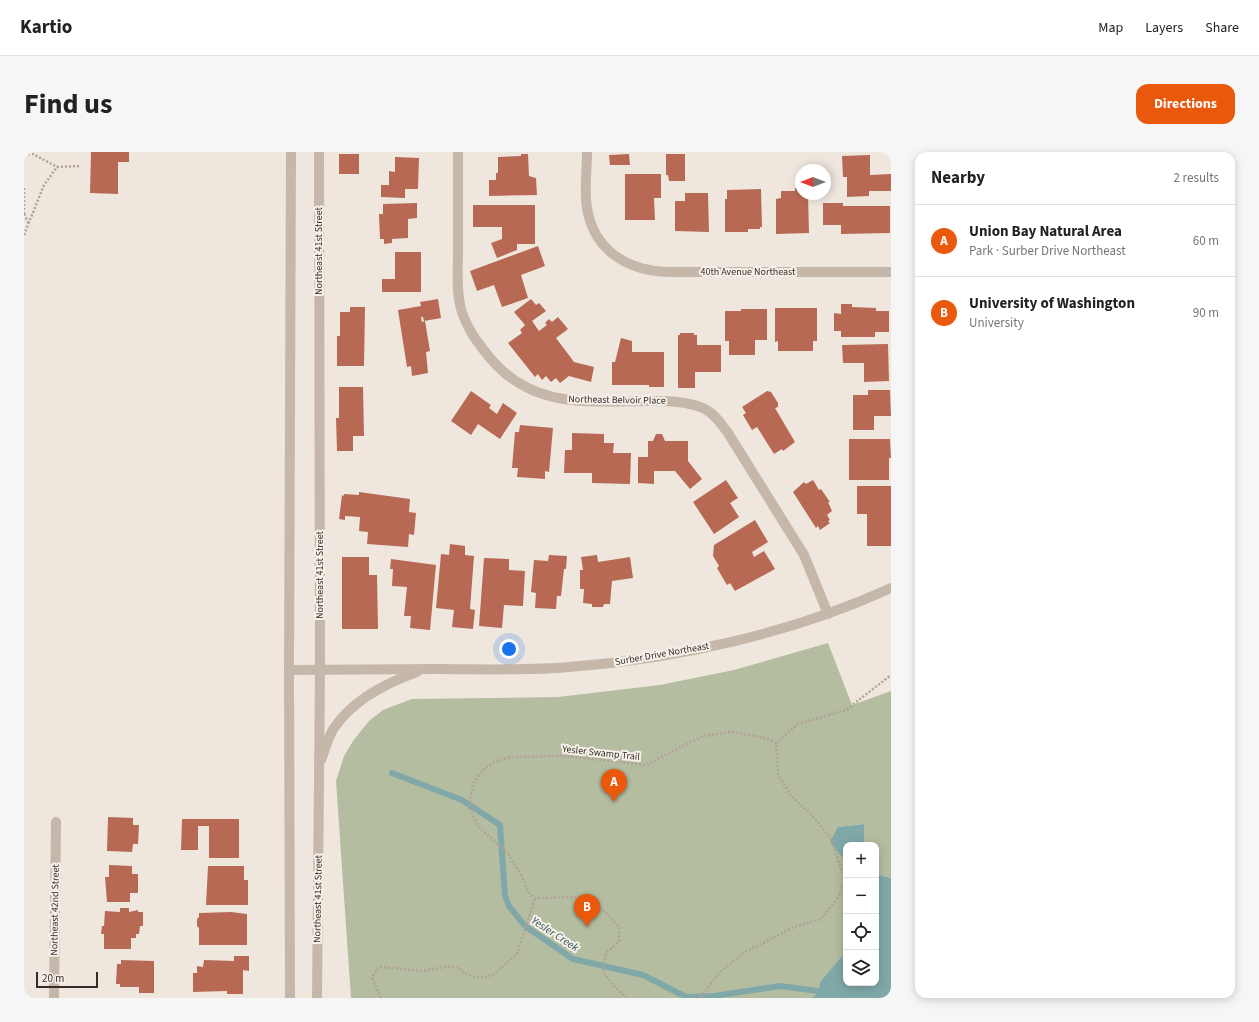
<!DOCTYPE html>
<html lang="en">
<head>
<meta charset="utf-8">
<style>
	:root { --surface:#fff; --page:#f6f6f6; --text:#222; --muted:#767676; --line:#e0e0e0; --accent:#ea580c }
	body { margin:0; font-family:"Source Sans 3",sans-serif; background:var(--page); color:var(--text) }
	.controls { position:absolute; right:12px; bottom:12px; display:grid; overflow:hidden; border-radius:8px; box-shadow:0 2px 10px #0003 }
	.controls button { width:36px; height:36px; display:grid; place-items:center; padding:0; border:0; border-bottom:1px solid var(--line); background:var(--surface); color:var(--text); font:20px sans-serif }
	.compass { position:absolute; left:771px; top:12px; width:36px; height:36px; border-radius:50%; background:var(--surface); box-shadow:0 2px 10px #0003; rotate:270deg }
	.scale { position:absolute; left:12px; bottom:10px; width:62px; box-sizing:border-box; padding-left:4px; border:2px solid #352d2a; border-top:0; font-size:11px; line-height:14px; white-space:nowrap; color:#352d2a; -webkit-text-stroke:3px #f7f1ea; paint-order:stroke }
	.you { position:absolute; left:485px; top:497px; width:14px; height:14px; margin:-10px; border:3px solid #fff; border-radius:50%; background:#1a73e8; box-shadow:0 0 0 6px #1a73e833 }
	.badge { display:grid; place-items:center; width:26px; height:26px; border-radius:50%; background:var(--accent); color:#fff; font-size:13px; font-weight:700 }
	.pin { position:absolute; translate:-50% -33px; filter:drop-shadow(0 1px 2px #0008) }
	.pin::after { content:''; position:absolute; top:21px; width:14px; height:12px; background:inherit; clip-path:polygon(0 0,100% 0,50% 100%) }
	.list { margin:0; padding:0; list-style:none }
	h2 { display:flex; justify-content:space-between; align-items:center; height:52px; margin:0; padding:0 16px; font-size:17px }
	h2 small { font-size:13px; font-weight:400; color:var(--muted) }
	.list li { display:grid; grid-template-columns:26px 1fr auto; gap:12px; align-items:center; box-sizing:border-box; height:72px; padding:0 16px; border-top:1px solid var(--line) }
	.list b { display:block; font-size:15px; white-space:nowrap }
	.list p { margin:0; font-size:13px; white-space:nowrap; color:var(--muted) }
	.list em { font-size:13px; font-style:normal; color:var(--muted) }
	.icon { flex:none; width:22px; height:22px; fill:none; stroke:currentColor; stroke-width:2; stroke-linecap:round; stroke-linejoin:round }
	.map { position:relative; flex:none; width:867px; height:846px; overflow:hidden; border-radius:12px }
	header { display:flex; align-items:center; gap:24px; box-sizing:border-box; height:56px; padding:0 20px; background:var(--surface); border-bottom:1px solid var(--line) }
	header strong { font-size:19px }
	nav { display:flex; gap:22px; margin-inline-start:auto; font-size:14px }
	.intro { display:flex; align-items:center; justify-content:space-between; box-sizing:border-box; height:96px; padding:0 24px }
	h1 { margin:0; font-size:28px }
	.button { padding:10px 18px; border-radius:12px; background:var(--accent); color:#fff; font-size:14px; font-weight:700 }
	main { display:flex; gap:24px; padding:0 24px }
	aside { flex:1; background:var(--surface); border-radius:12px; box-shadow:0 2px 10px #0003 }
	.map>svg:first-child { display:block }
</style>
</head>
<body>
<header>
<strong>Kartio</strong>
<nav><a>Map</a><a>Layers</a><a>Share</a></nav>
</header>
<div class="intro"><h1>Find us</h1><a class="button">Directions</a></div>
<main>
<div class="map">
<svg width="867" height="846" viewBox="0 0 867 846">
	<rect width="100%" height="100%" fill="#efe7de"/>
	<polygon fill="#b4bda0" points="804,491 828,553 867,539 867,726 852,722 852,693 840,693 839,672 814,675 822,710 822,799 796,830 794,840 788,846 327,846 312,629 320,604 329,589 345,569 359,558 388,547 534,545 636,533 710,518"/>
	<g fill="#80a8a9">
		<polygon points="840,672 840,693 822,693 822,710 806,690 814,675"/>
		<polygon points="852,722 867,726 867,846 788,846 794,840 796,830 822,799 822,831 852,831 852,749 854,746 852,743"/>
	</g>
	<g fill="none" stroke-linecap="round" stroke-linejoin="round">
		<polyline stroke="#80a8a9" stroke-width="6" points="368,621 438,648 476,673 481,744 485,754 501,774 549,807 619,823 662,845 690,844 756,834 801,840"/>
	</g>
	<g fill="#b76954">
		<polygon points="67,0 105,0 105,10 94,10 94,42 66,41"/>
		<rect x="315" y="2" width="20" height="20"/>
		<polygon points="497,2 504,2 505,24 512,26 513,43 465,44 465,28 472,28 472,21 474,21 474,5 497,4"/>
		<polygon points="605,2 606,13 586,13 585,3"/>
		<polygon points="642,2 661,2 661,29 645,29 644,23 642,23"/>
		<polygon points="846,3 846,23 867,22 867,39 845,39 845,44 823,45 823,25 819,25 818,4"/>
		<polygon points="371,5 395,6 394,37 381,37 381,46 357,45 357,33 365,33 365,19 371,20"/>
		<polygon points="601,22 637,22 637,46 630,46 631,68 601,68"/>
		<polygon points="771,36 777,36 777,42 784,42 785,81 752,82 752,47 757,46 757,39 771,39"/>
		<polygon points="737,37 738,75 736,75 736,77 724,77 724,80 701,80 701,47 703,47 703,38"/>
		<polygon points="661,41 684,41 685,80 651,79 651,49 661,49"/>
		<polygon points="393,51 393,66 384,67 384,86 368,87 368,91 360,92 360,87 356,87 355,62 359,62 359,52"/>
		<polygon points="799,51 819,51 819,54 866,54 866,81 817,82 817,73 799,73"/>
		<polygon points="449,53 511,53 511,92 493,92 493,98 473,106 467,91 478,87 478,75 449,75"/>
		<polygon points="514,94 521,114 497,123 504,146 478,155 470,133 453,139 446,119"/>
		<polygon points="371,100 397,100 397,140 358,140 358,127 371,127"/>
		<polygon points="414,147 417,166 400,169 399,165 397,165 398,170 401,169 406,199 402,200 404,221 388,224 387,214 383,215 374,158 397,154 396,150"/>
		<polygon points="507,147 512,153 515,151 522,159 508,169 515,179 523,173 521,171 525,167 528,170 534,165 544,177 532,186 550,210 570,215 567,230 545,224 536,231 532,226 527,230 522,224 518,228 514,222 511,225 484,191 498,181 496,178 501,173 490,160"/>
		<polygon points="817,152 828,152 828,155 852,156 852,159 865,159 865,180 851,180 851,185 817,185 817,179 810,179 810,161 817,162"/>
		<polygon points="326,155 341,155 340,214 313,214 313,184 316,184 316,160 326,160"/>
		<polygon points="751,156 793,156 793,189 789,189 789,199 754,199 754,189 751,190"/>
		<polygon points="717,157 743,157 743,188 731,188 731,203 705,203 705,189 701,189 701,159 717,159"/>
		<polygon points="656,181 670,181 670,183 673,183 673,193 697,193 697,220 671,220 671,236 654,236 654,183 656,183"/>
		<polygon points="597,186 608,189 608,200 640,200 640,235 625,235 625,233 588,233 588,210 591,210"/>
		<polygon points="864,192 865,229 840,230 840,211 819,211 818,193"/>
		<polygon points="315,235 339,235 340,284 329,284 329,299 313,299 312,266 315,266"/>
		<polygon points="844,238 866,238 867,264 850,264 850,278 829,278 829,243 844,243"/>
		<polygon points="447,239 467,253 465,256 473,262 479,251 493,261 476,287 454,272 447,283 427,269"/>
		<polygon points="743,239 747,240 754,251 754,255 751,256 771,290 759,299 758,297 750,302 733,275 728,278 719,263 722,261 718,255"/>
		<polygon points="496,273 529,276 525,320 521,319 521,327 493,325 494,316 488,316 491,280 495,280"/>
		<polygon points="548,281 580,282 580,291 590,291 589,301 607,301 606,332 568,331 568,321 540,321 541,298 548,298"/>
		<polygon points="632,282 638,282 641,289 664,289 664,309 678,327 666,337 651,319 630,319 630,332 614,331 614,305 624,305 624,289 629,289"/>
		<polygon points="825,287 866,287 867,306 865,306 865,328 825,328"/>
		<polygon points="702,328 714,346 706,351 715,365 690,382 669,350"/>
		<polygon points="789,328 795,338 797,337 806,350 804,350 808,359 803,363 806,368 804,369 806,371 796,378 794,374 792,376 769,340 780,330 782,332"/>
		<polygon points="833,334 867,334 867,394 843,394 843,362 833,362"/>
		<polygon points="335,340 386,347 385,360 392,361 390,383 385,382 384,395 343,392 344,380 335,379 336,365 321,364 321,368 315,367 318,343 320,344 320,342 335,343"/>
		<polygon points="731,368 744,390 728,400 730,405 740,399 751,417 711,439 706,431 703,433 693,416 695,414 689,404 690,393"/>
		<polygon points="426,392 441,394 441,403 450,404 446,457 451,458 449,477 428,475 430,458 412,456 417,402 425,403"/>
		<polygon points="525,403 543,404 542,417 540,417 537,444 533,444 532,457 511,456 512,441 507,440 510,408 524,409"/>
		<polygon points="573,403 574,410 606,405 609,426 588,429 586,452 580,452 579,455 568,455 568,452 559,451 560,437 556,437 556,418 559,418 557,405"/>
		<polygon points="318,405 345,405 345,423 353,423 354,477 318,477"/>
		<polygon points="460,406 485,407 485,418 501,419 499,454 480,453 478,476 455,474"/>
		<polygon points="367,407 412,413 406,478 386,476 387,464 380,464 383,435 368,434 369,417 366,417"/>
		<polygon points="84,665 109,666 109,673 115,673 114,692 109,692 108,700 83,699"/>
		<polygon points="158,667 215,667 215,706 185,706 185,674 174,674 174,698 157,698"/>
		<polygon points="85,713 108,714 108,722 114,722 114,741 106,741 106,750 83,750 81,725 85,725"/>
		<polygon points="184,714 220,714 220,728 224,728 224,753 182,753"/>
		<polygon points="96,756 105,756 105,760 114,758 114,760 119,760 119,774 116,774 115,782 112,782 112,786 107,786 107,797 80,797 80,782 77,782 78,774 80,774 81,759 96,760"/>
		<polygon points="207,760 223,762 223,793 175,793 175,776 173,774 173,767 175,765 175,761"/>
		<polygon points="210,804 225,804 225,819 219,818 219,842 203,842 203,839 169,840 169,821 173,821 173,814 179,815 180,808 210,809"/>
		<polygon points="97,808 130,809 130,841 115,841 115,835 96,835 96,832 92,832 93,812 97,812"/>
	</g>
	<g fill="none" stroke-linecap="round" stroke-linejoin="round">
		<g stroke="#b2a196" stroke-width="2.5" stroke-dasharray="2 2" stroke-linecap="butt">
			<polyline points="0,2 9,2 33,15"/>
			<polyline points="0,36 0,62"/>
			<polyline points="0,62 5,72"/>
			<polyline points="0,83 20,33 33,15 57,14"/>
			<polyline points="752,591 774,572 822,558 867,523"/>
			<polyline points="357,846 348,826 353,817 357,815 400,819 426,814 434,816 444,823 455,826 469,823 493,802 511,746"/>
			<polyline points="603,846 590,834 579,820 582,801 595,789 595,775 582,761 558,745 511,746 504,740 498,724 484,702 454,674 446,657 446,647 450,630 461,616 468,611 486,605 542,604 622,613 679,584 708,580 738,585 752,591 754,622 766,643 788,663 807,687 821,728 814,746 797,767 770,775 719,801 696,820 676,846"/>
		</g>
		<g stroke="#c6b7ab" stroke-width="10">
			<path d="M434,0C434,33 434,67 434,100C434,118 432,139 437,157C443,177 453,190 466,206C510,258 564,249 625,249C644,249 664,249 681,257C691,262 698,273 704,281L780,403L804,462"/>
			<path d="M563,0C563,18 560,38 563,56C570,99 604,119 645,120H867"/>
			<path d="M265,518C314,518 364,517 413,517C457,517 501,519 545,515C653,507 769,481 867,436"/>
			<path d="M297,608C301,598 304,585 310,576C329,548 362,531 393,520"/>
			<polyline points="30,846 32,670"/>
			<polyline points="266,846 265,518 267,0"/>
			<polyline points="293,846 296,518 295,0"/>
		</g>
	</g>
	<g text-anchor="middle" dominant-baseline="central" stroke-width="4" stroke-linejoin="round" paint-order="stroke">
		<g font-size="10" fill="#352d2a" stroke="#f7f1ea">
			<text transform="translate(295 99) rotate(-90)">Northeast 41st Street</text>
			<text x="724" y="120">40th Avenue Northeast</text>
			<text transform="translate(593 248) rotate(1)">Northeast Belvoir Place</text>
			<text transform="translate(296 423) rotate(-90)">Northeast 41st Street</text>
			<text transform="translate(638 502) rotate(-10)">Surber Drive Northeast</text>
			<text transform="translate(577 601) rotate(6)">Yesler Swamp Trail</text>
			<text transform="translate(294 747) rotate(-89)">Northeast 41st Street</text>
			<text transform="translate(31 758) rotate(-89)">Northeast 42nd Street</text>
		</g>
		<g font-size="11" font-style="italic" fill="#245051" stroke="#f7f1ea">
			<text transform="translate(531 782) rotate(33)">Yesler Creek</text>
		</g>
	</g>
</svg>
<div class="controls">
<button>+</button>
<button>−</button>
<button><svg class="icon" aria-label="locate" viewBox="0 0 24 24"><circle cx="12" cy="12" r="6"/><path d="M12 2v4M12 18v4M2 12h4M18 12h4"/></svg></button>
<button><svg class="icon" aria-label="layers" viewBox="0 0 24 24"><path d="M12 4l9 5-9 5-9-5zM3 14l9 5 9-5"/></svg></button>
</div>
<svg class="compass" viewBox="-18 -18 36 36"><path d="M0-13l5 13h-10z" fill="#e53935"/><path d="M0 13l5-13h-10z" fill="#767676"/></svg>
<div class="scale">20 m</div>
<div class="you"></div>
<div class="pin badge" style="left:590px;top:650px">A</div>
<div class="pin badge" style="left:563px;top:775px">B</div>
</div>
<aside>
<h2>Nearby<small>2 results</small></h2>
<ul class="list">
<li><span class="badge">A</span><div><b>Union Bay Natural Area</b><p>Park · Surber Drive Northeast</p></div><em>60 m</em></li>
<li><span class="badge">B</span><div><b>University of Washington</b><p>University</p></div><em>90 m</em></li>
</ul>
</aside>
</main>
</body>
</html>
